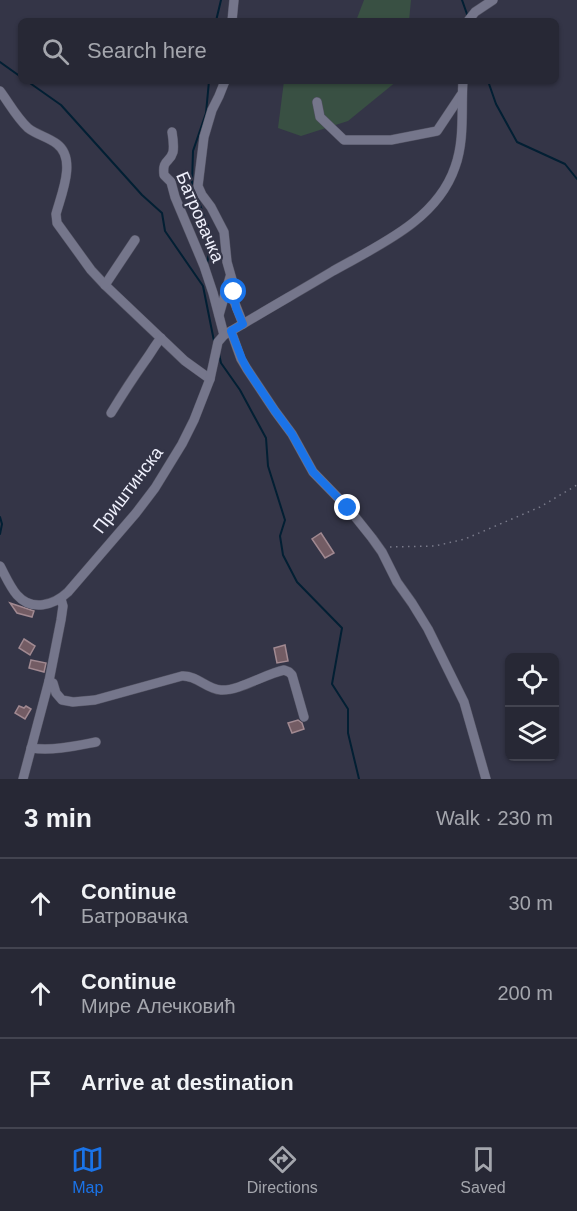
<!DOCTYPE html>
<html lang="en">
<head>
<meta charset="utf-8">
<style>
	:root { --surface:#272835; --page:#333441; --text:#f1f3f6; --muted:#a4a6ad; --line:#434450; --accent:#1a73e8 }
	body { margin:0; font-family:Helvetica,sans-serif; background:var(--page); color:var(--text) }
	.controls { position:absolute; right:18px; bottom:18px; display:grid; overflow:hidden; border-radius:9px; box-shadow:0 2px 4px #0004 }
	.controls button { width:54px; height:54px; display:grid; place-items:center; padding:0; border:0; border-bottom:2px solid var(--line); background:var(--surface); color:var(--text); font:30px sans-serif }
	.stop { position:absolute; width:18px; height:18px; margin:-14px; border:4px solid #1a73e8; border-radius:50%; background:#fff }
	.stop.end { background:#1a73e8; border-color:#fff; box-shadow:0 2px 6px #0008 }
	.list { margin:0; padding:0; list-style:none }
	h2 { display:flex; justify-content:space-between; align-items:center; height:78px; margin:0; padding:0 24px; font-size:26px }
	h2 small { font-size:20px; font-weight:400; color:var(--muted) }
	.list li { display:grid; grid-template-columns:39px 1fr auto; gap:18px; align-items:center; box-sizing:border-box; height:90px; padding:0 24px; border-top:2px solid var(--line) }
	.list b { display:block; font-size:22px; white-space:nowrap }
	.list p { margin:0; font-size:20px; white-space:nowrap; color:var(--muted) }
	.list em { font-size:20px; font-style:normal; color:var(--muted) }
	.icon { flex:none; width:33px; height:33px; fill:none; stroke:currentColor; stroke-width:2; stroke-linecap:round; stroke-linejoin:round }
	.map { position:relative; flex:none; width:577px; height:779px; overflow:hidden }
	.search { position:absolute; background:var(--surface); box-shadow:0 2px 4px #0004; left:18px; right:18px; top:18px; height:66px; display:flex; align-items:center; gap:15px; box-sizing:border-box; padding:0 21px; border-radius:9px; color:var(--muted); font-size:22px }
	.sheet { height:348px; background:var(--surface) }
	nav { display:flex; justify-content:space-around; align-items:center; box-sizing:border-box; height:84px; border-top:2px solid var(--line); background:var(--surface); font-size:16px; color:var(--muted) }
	nav a { display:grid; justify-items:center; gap:3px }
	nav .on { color:var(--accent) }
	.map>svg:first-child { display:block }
</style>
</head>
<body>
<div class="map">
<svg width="577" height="779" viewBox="0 0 577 779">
	<rect width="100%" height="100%" fill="#343547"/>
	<g fill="#395043">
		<polygon points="364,0 411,0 409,21 356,21"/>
		<polygon points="284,81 397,81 348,121 301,136 278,128"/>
	</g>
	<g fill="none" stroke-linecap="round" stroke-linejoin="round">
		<g stroke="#021f33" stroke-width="2">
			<polyline points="462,0 468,17"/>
			<polyline points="216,21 221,0"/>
			<polyline points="0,62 21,77"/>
			<polyline points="27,81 61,105 142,195 162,213 165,231 203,286 214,341"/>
			<polyline points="488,81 496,104 517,142 565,164 577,179"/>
			<polyline points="207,264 212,236 192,184 193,151 206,113 209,81"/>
			<polyline points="219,354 221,363 240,390 266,438 268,466 285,520 280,536 283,555 297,582 342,628 332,684 348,709 348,733 359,779"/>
			<polyline points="0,517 2,524 0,534"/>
		</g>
	</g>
	<g fill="#735c64" stroke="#a18991" stroke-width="1.5">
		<polygon points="321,533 334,553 325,558 312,539"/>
		<polygon points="10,603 34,611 32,617 17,613"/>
		<polygon points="24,639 35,646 30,655 19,648"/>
		<polygon points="285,645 288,661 277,663 274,648"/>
		<polygon points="31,660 46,663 44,672 29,668"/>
		<polygon points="19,706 24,708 26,706 31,709 25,719 15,713"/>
		<polygon points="298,720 302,723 304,729 292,733 288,723"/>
	</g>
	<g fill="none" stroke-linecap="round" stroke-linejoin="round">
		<defs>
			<g id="minor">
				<polyline points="232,21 234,0"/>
				<polyline points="468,21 475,12 493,0"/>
				<polyline points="225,81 219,96 212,110 204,137 198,186 202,195 211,207 224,232 227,262 233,283 234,301 243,324"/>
				<path d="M0,91C9,103 17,118 28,128C37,135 48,137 57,144C77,159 61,195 56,214L57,223L91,270L105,285L185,361L210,379"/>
				<polyline points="317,102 320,117 344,140 391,140 437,131 461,95"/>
				<path d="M172,132C173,138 174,146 173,152C170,163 162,159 164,175L171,182L175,197L204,266L213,293L224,335"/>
				<polyline points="105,285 135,240"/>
				<polyline points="219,315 230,277"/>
				<polyline points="231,331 241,359 247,369 275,411 292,434 313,472 348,508 372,538 382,552 397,582 412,603 428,629 464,702 486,779"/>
				<path d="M111,413C122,395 133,378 145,361C151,353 155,345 161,338"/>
				<path d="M0,566C5,575 10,587 17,595C32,612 54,605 68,592L136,513L155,488L182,444L194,420L210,379L218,342L224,335L243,324C273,306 303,289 333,271C379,245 437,220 455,167C465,140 461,109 463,81"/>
				<path d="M49,681L53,683L56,693L62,700L73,702L95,700L182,676C197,675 206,689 221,690C239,691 265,674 284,670L289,672L292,675L304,717"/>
				<path d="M31,748C53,751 75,746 96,742"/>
				<polyline points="23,779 49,681 61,620 63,606 61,599"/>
			</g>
		</defs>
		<use href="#minor" stroke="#535363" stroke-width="10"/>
		<polyline stroke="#7a7b8b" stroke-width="1.5" stroke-dasharray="1.5 4.5" stroke-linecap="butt" points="390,547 435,546 465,539 540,507 577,485"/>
		<use href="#minor" stroke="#75768b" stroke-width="9"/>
	</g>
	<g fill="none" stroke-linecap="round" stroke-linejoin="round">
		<polyline stroke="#1a73e8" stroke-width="8" points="234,292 236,308 243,324 231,331 242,359 247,369 275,411 292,434 313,472 348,508"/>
	</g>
	<g text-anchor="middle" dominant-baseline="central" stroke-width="4.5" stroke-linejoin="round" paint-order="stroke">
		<g font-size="18" fill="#eff0fc" stroke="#343547">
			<text transform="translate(200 217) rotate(67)">Батровачка</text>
			<text transform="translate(128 490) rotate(-53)">Приштинска</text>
		</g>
	</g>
</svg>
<div class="controls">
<button><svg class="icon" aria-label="locate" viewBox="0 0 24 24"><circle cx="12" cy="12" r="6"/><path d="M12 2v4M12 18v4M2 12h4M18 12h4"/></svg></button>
<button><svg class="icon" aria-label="layers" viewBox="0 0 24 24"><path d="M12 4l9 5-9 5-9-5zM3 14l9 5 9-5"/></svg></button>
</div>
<div class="stop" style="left:234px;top:292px"></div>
<div class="stop end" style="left:348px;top:508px"></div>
<div class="search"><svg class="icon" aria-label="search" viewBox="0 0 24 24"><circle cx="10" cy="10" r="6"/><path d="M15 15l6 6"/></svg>Search here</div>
</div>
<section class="sheet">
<h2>3 min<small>Walk · 230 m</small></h2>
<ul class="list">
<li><svg class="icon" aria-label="ahead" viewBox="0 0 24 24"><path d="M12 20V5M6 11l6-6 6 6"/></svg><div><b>Continue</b><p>Батровачка</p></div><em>30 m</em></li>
<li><svg class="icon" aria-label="ahead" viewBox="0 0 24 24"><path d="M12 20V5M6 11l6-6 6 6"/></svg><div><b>Continue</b><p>Мире Алечковић</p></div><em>200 m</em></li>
<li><svg class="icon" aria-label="arrive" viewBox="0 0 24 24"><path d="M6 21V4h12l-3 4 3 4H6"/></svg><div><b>Arrive at destination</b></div></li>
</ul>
</section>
<nav>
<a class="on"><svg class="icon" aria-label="map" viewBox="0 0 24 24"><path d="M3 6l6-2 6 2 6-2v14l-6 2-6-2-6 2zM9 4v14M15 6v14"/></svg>Map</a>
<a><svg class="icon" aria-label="directions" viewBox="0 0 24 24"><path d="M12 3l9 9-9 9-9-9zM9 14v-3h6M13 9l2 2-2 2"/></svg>Directions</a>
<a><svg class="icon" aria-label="saved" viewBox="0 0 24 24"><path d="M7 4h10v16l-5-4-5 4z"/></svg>Saved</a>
</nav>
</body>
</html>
